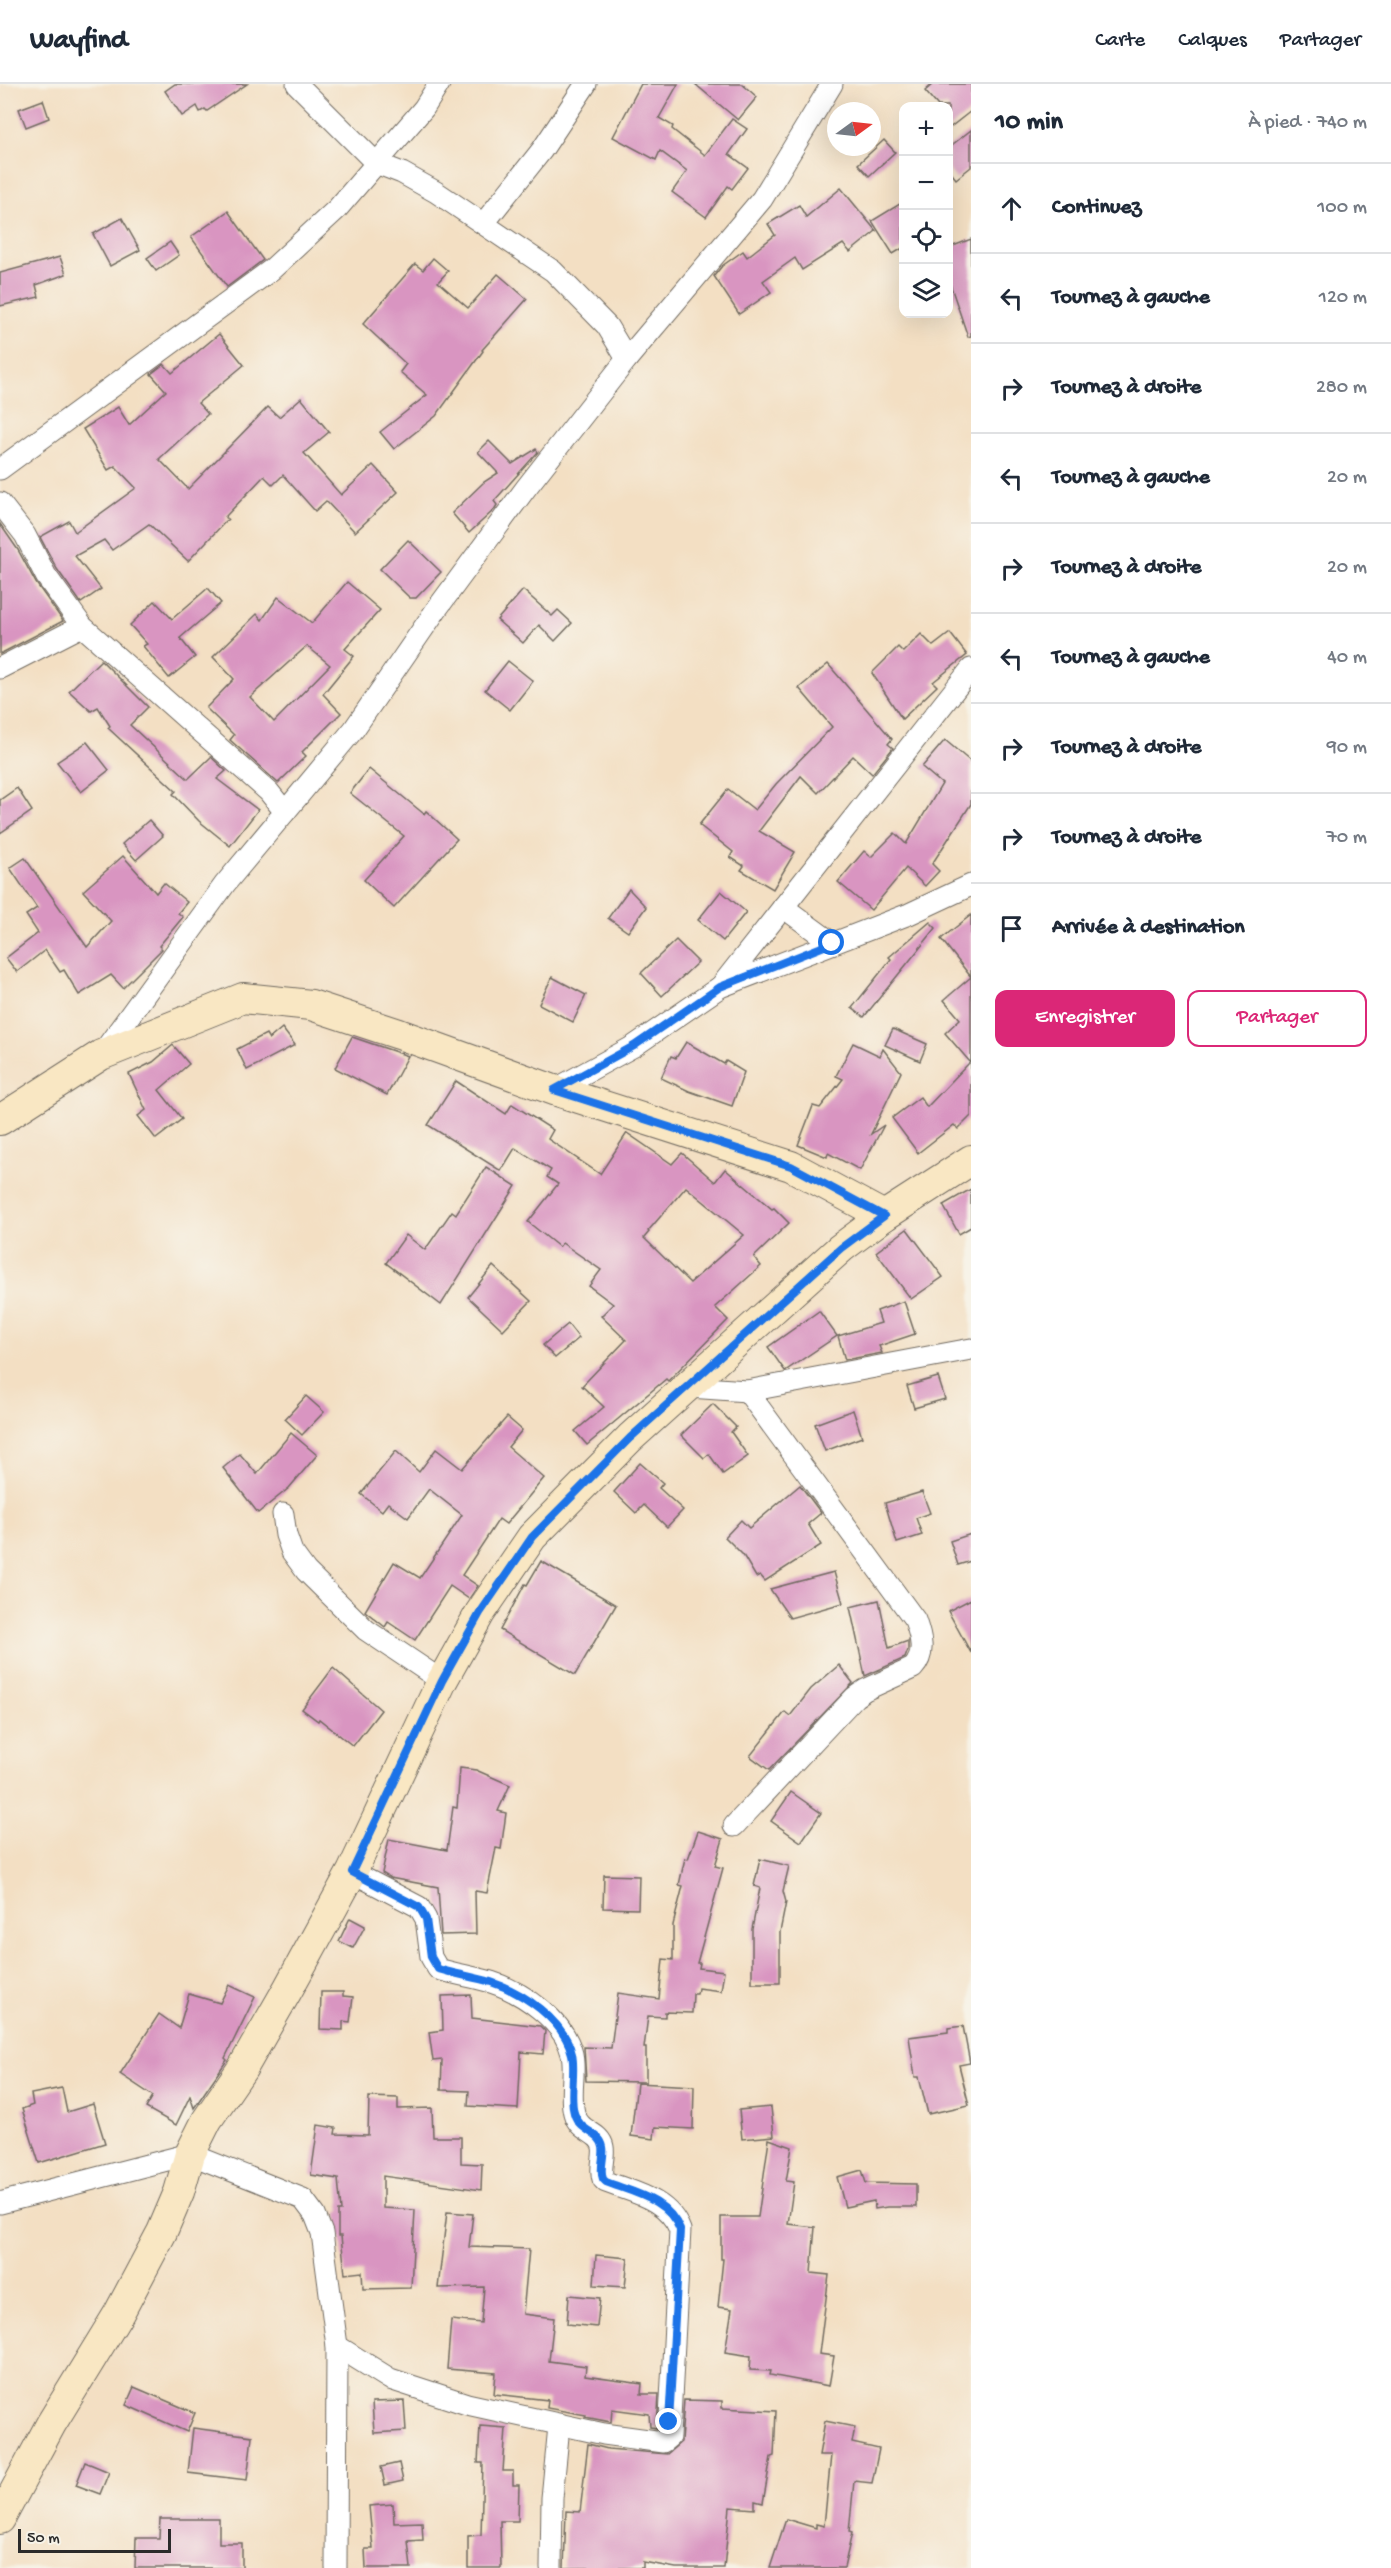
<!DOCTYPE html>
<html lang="fr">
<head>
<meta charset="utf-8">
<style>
	:root { --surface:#fff; --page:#f6f6f7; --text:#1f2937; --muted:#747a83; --line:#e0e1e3; --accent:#db2777 }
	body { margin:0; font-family:"Gochi Hand",sans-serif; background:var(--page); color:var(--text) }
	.controls { position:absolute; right:18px; top:18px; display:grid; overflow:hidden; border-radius:12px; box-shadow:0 6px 24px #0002 }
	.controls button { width:54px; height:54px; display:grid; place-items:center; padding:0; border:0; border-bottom:2px solid var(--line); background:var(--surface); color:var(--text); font:30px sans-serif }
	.compass { position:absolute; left:827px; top:18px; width:54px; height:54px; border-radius:50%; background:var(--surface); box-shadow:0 6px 24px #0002; rotate:75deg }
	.scale { position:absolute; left:18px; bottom:15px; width:153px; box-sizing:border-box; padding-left:6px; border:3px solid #2b2b2b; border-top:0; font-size:16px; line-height:21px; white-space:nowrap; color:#2b2b2b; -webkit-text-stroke:4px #f7f3e8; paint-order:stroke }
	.stop { position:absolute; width:18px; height:18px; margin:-14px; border:4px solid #1a73e8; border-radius:50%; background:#fff }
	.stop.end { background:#1a73e8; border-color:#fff; box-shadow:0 2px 6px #0008 }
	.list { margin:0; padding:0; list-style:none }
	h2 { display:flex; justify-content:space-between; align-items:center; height:78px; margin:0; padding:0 24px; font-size:26px }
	h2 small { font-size:20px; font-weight:400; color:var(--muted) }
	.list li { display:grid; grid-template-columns:39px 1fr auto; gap:18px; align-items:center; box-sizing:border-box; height:90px; padding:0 24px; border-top:2px solid var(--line) }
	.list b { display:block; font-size:22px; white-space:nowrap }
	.list em { font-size:20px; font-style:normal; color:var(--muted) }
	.actions { display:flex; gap:12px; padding:18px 24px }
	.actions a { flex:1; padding:14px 0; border:2px solid var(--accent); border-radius:12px; text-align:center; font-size:21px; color:var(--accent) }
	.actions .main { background:var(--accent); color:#fff }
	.icon { flex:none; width:33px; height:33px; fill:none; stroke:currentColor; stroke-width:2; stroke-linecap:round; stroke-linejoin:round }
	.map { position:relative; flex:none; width:971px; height:2484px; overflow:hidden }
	header { display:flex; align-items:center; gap:36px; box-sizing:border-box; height:84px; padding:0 30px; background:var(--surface); border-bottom:2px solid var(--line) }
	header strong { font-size:28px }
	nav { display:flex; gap:33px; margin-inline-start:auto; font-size:21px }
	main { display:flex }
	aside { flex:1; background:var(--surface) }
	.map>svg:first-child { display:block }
</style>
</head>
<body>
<header>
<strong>Wayfind</strong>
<nav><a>Carte</a><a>Calques</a><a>Partager</a></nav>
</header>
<main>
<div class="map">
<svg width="971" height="2484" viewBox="0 0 971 2484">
	<rect width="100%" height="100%" fill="#f7f3e8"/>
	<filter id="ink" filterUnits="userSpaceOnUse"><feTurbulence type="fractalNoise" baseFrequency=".0167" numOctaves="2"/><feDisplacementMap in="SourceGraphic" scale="12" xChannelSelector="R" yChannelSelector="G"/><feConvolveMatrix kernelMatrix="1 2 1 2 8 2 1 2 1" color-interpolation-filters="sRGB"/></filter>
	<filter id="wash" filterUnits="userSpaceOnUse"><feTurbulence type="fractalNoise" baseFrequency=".008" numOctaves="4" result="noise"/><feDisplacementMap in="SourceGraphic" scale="24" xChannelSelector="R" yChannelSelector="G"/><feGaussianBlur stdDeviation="1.35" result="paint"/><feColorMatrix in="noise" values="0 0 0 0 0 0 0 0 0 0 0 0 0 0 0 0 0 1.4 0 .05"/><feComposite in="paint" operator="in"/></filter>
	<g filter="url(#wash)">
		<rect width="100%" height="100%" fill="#f3dfc3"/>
		<g id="blocks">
			<g fill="#d995c1" fill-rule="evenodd">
				<polygon points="175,0 247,0 207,27 205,25 200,28 197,22 182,32 165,7"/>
				<polygon points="641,0 678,0 659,34 673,42 672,45 705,71 732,35 747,45 729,70 748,84 732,105 728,102 706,133 672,108 687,87 660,67 656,76 613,53"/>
				<polygon points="695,0 742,0 757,13 738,36"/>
				<polygon points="933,0 971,0 971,27 948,45 948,22 938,22 925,7"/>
				<polygon points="43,16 49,34 26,43 19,25"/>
				<polygon points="971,46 971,83 956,95 948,85 948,64"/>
				<polygon points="884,56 895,68 869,92 858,80"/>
				<polygon points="841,104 876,147 850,168 843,160 802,186 795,174 763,197 771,208 739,230 714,192 722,182 743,167 747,173 775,151 768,140 799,121 806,133"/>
				<polygon points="903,118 903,164 893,170 872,137"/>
				<polygon points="228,127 263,176 227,203 191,153"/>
				<polygon points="122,134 140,166 110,182 93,150"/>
				<polygon points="971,155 971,252 968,253 948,194 948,164"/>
				<polygon points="170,158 179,171 156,187 147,174"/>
				<polygon points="60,173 66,190 36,201 39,213 0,222 0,189"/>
				<polygon points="433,174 448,187 438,198 468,224 498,190 527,215 482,266 483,267 436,332 394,365 380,348 427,311 400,288 406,280 363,240 415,180 423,186"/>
				<polygon points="219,250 244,281 198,319 208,330 159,375 188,405 268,323 279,333 301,314 329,348 304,369 341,411 373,381 398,408 355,448 326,417 315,427 283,391 273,401 264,392 225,433 228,435 188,477 149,440 112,466 104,456 75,472 101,505 81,519 57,485 40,453 69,437 75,448 136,404 115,382 108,386 83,345 118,323 129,341 166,307 151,290 164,280 172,289"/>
				<polygon points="489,357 512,380 536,365 538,368 494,417 497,421 494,426 469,449 452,429 484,398 498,389 478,368"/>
				<polygon points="0,440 18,466 36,499 63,537 0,570"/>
				<polygon points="408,456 441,488 416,514 410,514 380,485"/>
				<path d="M347,498L380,526L345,565L354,572L323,610L341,629L302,668L306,672L278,699L230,656L234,651L206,624L234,595L213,573L257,530L262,536L278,513L312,539ZM307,562L330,581L274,638L250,613Z"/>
				<polygon points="208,504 221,519 180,554 195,573 169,594 143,562 147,560 130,541 155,517 172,535"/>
				<polygon points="523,506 552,532 558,526 572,539 555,557 539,541 523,559 497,536"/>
				<polygon points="950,549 967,571 933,598 937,602 902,635 872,589 898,563 903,568 921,550 933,562"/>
				<polygon points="101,576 148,623 130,641 188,695 211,673 226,687 217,695 258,726 230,762 199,737 173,710 176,707 108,644 110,642 98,623 91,627 69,607"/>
				<polygon points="508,577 533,597 510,626 485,606"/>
				<polygon points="828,580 892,655 888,660 893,664 872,690 853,672 818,709 801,692 759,747 795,768 773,805 741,786 744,782 730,773 733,768 699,741 728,705 755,726 776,700 832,643 799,604"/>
				<polygon points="945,656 971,678 971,720 932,780 939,787 925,802 906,784 871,826 838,798 864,767 871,773 895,749 906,760 942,700 922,683"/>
				<polygon points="87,658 109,686 81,708 57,678"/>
				<polygon points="369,685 424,730 426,727 457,755 394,824 364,796 404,752 350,709"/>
				<polygon points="17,704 32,727 0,749 0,716"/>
				<polygon points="149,736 163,752 136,776 122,760"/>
				<polygon points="123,772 156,809 164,799 187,818 178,829 183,833 159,862 162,865 123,904 111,891 79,911 64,886 60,888 45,866 17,888 6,874 38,849 26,831 37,824 10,784 25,774 87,863 111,837 83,807"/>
				<polygon points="629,805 646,823 628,848 608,834"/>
				<polygon points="721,807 746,828 723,857 698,836"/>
				<polygon points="971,831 971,1032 958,1045 954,1041 918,1069 892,1034 920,1013 927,1023 970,978 945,949 960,935 944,916 971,893 941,855"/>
				<polygon points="930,838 936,844 864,933 852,924 891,875 889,873"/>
				<polygon points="676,856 698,878 662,912 641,889"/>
				<polygon points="552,893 586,911 573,938 539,920"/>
				<polygon points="282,944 295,961 247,986 237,965 266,950 269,955"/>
				<polygon points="893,945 927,960 920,977 885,961"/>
				<polygon points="352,953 408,972 387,1011 335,984"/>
				<polygon points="686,958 724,980 726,977 744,988 732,1022 689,1007 661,994 671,972 676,974"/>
				<polygon points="853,959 880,972 883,965 901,988 871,1050 884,1041 860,1086 828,1069 827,1073 798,1061 813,1022 820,1024 843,995 836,992"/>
				<polygon points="173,961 189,980 159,1006 182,1035 156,1055 138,1032 146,1026 129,990 153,978"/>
				<path d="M456,997L506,1030L512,1020L553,1046L548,1055L600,1090L627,1049L672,1080L682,1069L715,1098L725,1085L772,1125L774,1124L789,1139L754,1173L761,1182L715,1223L728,1236L668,1297L666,1295L587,1361L575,1347L604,1323L582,1302L626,1256L601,1232L613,1220L589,1202L601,1186L562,1159L559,1163L528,1138L558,1100L547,1093L551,1086L515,1064L501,1087L428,1041ZM686,1103L744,1151L690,1199L644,1154L649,1148L648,1147Z"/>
				<polygon points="486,1083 516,1102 441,1221 386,1179 406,1151 425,1166 452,1127 456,1130"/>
				<polygon points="971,1105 971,1143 959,1150 943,1121"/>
				<polygon points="907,1145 943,1193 911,1215 876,1168"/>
				<polygon points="493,1182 531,1217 503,1246 468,1213"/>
				<polygon points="904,1217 915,1250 879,1262 882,1269 845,1276 838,1252 881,1239 877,1227"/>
				<polygon points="819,1227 837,1252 785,1287 768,1263"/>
				<polygon points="568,1240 579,1254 555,1274 543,1261"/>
				<polygon points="938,1293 945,1315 914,1324 907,1302"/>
				<polygon points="306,1312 324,1328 302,1351 285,1335"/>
				<polygon points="713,1320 736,1343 731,1348 748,1372 723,1390 709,1370 704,1374 681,1351"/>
				<polygon points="853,1326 862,1353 825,1367 815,1340"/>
				<polygon points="507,1333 522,1346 508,1363 544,1394 506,1440 499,1435 462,1491 478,1502 469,1515 450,1502 415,1556 388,1538 385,1543 365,1527 394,1478 420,1494 462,1431 429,1405 408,1434 388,1419 382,1427 361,1410 396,1367 419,1388 436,1365 462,1385"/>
				<polygon points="291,1349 317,1371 289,1404 258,1429 223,1384 240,1370 257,1390"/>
				<polygon points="640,1379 663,1399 659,1404 683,1426 667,1443 644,1421 636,1429 614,1408"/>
				<polygon points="800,1401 821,1429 808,1440 821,1461 765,1497 760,1491 756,1493 743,1471 725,1453 741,1436 749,1444"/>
				<polygon points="922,1408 930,1429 916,1434 922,1451 897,1459 885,1419"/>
				<polygon points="971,1450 971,1477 958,1481 950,1457"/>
				<polygon points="541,1477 616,1521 575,1591 500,1546 525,1500 527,1501"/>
				<polygon points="834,1488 843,1519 790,1534 770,1505"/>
				<polygon points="971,1515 971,1569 948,1527"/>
				<polygon points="879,1516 889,1564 908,1557 908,1566 905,1574 865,1592 850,1523"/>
				<polygon points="839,1581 853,1599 769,1686 750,1672 785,1628 790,1632 811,1605"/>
				<polygon points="333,1584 381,1626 353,1662 319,1635 318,1637 302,1625"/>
				<polygon points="460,1684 476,1686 510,1701 498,1727 506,1729 501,1765 496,1764 487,1809 475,1807 476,1850 441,1851 438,1803 390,1794 382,1789 389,1755 447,1766 453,1723 457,1724"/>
				<polygon points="791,1708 821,1729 801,1758 771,1737"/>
				<polygon points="698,1747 723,1755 715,1782 723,1784 697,1879 700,1879 699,1884 724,1887 721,1907 698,1904 697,1910 693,1910 692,1929 665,1928 665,1933 648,1932 644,1964 646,1964 646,1998 586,1997 584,1963 611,1964 618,1909 659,1915 663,1875 673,1876 673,1841 683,1802 679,1801 685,1774 688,1775"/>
				<polygon points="760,1775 789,1782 783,1807 786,1818 780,1848 780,1899 752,1899 752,1845 760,1804 754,1802"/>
				<polygon points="604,1791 639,1792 638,1825 603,1824"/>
				<polygon points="350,1834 365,1842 353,1864 339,1857"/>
				<polygon points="229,1901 255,1913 225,1974 227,1976 194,2024 190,2012 176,2041 146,2024 153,2012 120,1990 159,1930 179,1944 189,1910 220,1919"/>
				<polygon points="321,1908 343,1908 343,1912 353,1913 350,1938 343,1937 343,1946 320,1945"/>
				<polygon points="471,1911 472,1934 540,1942 545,1947 543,1970 521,1968 518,2025 468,2022 469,2007 441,2006 442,1976 433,1977 429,1948 443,1946 442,1912"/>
				<polygon points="963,1942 970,1979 959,1981 969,2021 928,2030 919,1993 915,1993 909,1953 948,1948 948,1944"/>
				<polygon points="637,1999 694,2002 693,2045 655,2043 654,2055 631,2052"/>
				<polygon points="62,2004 67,2028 93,2020 105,2059 39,2079 22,2025 33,2021 31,2010"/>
				<polygon points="369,2013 398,2014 398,2025 432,2024 433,2053 461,2053 461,2079 482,2080 481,2106 383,2092 383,2124 415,2126 411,2204 363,2205 362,2188 345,2190 341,2152 338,2152 338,2127 341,2127 338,2095 311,2091 318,2041 336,2044 335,2050 368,2051"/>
				<polygon points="771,2023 774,2052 742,2055 739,2026"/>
				<polygon points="769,2055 792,2063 786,2097 794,2098 788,2140 815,2143 811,2189 829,2191 819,2270 834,2272 829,2302 770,2291 771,2287 750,2286 751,2272 725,2268 732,2225 718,2223 723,2175 721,2175 721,2133 758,2133"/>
				<polygon points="862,2086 866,2099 916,2100 916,2123 887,2123 875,2125 874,2117 845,2123 837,2093"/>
				<polygon points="447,2128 473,2130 469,2163 529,2165 523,2230 554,2234 549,2277 586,2282 585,2292 642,2300 641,2310 659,2310 657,2344 650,2343 649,2330 612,2325 611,2338 585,2333 586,2331 547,2324 548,2316 494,2310 496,2289 447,2285 451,2236 481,2239 484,2203 438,2204"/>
				<polygon points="596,2171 628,2174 625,2203 594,2201"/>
				<polygon points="569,2211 600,2214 597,2243 567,2240"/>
				<polygon points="134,2303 195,2329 187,2348 126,2321"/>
				<polygon points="684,2316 722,2317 722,2324 776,2327 774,2372 771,2373 763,2419 755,2417 755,2425 730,2423 724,2484 676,2484 643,2478 643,2484 564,2484 566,2427 580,2428 588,2360 608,2365 667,2370 681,2358"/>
				<polygon points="404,2317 406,2347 374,2349 372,2318"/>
				<polygon points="825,2337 855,2343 852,2359 879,2365 872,2399 854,2397 849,2448 852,2449 844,2484 770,2484 786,2435 816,2444 816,2440 824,2442 831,2371 819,2371"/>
				<polygon points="480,2342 506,2344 503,2387 513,2387 513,2401 519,2401 518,2437 500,2437 501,2484 468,2484 468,2452 481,2451 483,2379 478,2379"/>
				<polygon points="193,2344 252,2352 247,2396 188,2389"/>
				<polygon points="85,2378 109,2388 100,2410 76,2401"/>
				<polygon points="399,2379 403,2397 385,2401 381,2383"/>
				<polygon points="393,2420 394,2439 422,2438 423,2456 408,2457 411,2484 366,2484 365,2465 373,2465 369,2422"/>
				<polygon points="160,2435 219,2435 219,2459 242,2459 242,2484 135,2484 136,2454 159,2454"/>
			</g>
		</g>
	</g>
	<g filter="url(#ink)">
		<use href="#blocks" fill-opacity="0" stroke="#716a60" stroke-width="1.5"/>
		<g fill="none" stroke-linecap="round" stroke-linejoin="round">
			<defs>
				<g id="street">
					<polyline points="297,0 376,79 402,89 436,108 553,187 607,242 627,275"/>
					<polyline points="484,139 542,66 586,0"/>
					<polyline points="0,385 271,186 337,125 424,24 439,0"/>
					<polyline points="0,419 25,451 46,492 82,542 269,708 285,728"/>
					<polyline points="0,584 82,542"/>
					<polyline points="783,823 832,859"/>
					<polyline points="721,902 971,585"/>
					<polyline points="101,971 225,800 354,645 436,526 526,404 627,275 762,115 832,0"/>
					<polyline points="554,1006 634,962 720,903 909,830 971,801"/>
					<polyline points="689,1303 747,1307 971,1265"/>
					<polyline points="283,1430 286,1451 292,1468 306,1487 366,1546 442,1597"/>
					<path d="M734,1742L855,1613L865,1606L913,1584C926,1570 921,1553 915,1536L747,1307"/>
					<polyline points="0,2119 190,2070 303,2115 315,2131 322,2149 337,2262 336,2484"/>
					<path d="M337,2262L390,2295L467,2320L604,2350L663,2358L669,2353L680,2146C668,2115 635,2109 606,2098L603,2095C599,2085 605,2073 603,2063C600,2047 579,2049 574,2029C569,2010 576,1989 572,1970C564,1936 522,1908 491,1898C474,1893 455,1890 438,1885L431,1873L426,1835L419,1823L352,1788"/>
					<polyline points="551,2484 552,2414 559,2342"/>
				</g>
				<g id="secondary">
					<polyline points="0,1036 101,971 243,914 311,921 399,950 554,1006 791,1082 884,1132"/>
					<polyline points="0,2435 51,2340 119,2229 162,2148 179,2108 190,2070 207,2036 242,1985 288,1905 352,1788 442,1597 480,1529 532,1453 630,1354 841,1164 884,1132 971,1076"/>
				</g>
			</defs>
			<use href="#street" stroke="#716a60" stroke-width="23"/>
			<use href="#secondary" stroke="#716a60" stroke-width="32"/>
			<use href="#street" stroke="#fff" stroke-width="21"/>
			<use href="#secondary" stroke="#f9e7c3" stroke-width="30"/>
		</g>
	</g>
	<g fill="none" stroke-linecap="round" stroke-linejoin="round" filter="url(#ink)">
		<path stroke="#1a73e8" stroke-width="8" d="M669,2338L680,2146C668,2115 635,2109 606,2098L603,2095C599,2084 605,2073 603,2063C600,2047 580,2049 574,2029C569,2010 576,1989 572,1970C564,1936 522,1908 491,1898C474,1893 455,1890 438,1885L431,1873L426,1835L419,1823L352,1788L442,1597L480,1529L532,1453L630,1354L841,1164L884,1132L791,1082L554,1006L634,962L720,903L832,859"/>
	</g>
</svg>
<div class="controls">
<button>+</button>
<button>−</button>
<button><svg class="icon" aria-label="locate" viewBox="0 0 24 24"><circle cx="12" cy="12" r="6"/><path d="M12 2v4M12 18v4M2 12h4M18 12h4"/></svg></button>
<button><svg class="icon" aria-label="layers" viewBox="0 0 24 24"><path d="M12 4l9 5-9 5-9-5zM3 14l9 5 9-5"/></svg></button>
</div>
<svg class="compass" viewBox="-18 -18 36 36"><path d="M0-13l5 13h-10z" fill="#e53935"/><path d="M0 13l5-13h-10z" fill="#747a83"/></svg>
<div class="scale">50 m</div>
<div class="stop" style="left:832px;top:859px"></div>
<div class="stop end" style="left:669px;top:2338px"></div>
</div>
<aside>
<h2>10 min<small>À pied · 740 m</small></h2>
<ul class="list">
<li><svg class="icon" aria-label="ahead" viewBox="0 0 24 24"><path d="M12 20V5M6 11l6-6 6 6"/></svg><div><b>Continuez</b></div><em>100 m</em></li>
<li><svg class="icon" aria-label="left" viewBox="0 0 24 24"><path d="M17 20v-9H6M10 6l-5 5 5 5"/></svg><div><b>Tournez à gauche</b></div><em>120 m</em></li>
<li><svg class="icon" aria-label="right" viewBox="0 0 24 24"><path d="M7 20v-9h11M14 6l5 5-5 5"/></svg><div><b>Tournez à droite</b></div><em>280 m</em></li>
<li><svg class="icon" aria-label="left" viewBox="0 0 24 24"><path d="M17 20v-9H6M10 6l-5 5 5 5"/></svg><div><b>Tournez à gauche</b></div><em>20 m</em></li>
<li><svg class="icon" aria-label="right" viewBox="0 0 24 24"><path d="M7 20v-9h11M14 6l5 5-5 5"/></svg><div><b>Tournez à droite</b></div><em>20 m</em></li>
<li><svg class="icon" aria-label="left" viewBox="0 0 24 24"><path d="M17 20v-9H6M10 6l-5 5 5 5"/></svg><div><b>Tournez à gauche</b></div><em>40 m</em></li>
<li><svg class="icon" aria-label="right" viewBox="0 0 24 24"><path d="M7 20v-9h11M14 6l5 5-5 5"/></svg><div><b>Tournez à droite</b></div><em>90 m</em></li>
<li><svg class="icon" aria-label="right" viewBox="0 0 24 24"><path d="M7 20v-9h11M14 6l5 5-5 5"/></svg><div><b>Tournez à droite</b></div><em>70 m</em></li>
<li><svg class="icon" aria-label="arrive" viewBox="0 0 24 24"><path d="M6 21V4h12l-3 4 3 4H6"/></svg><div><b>Arrivée à destination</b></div></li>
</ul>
<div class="actions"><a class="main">Enregistrer</a><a>Partager</a></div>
</aside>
</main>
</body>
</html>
